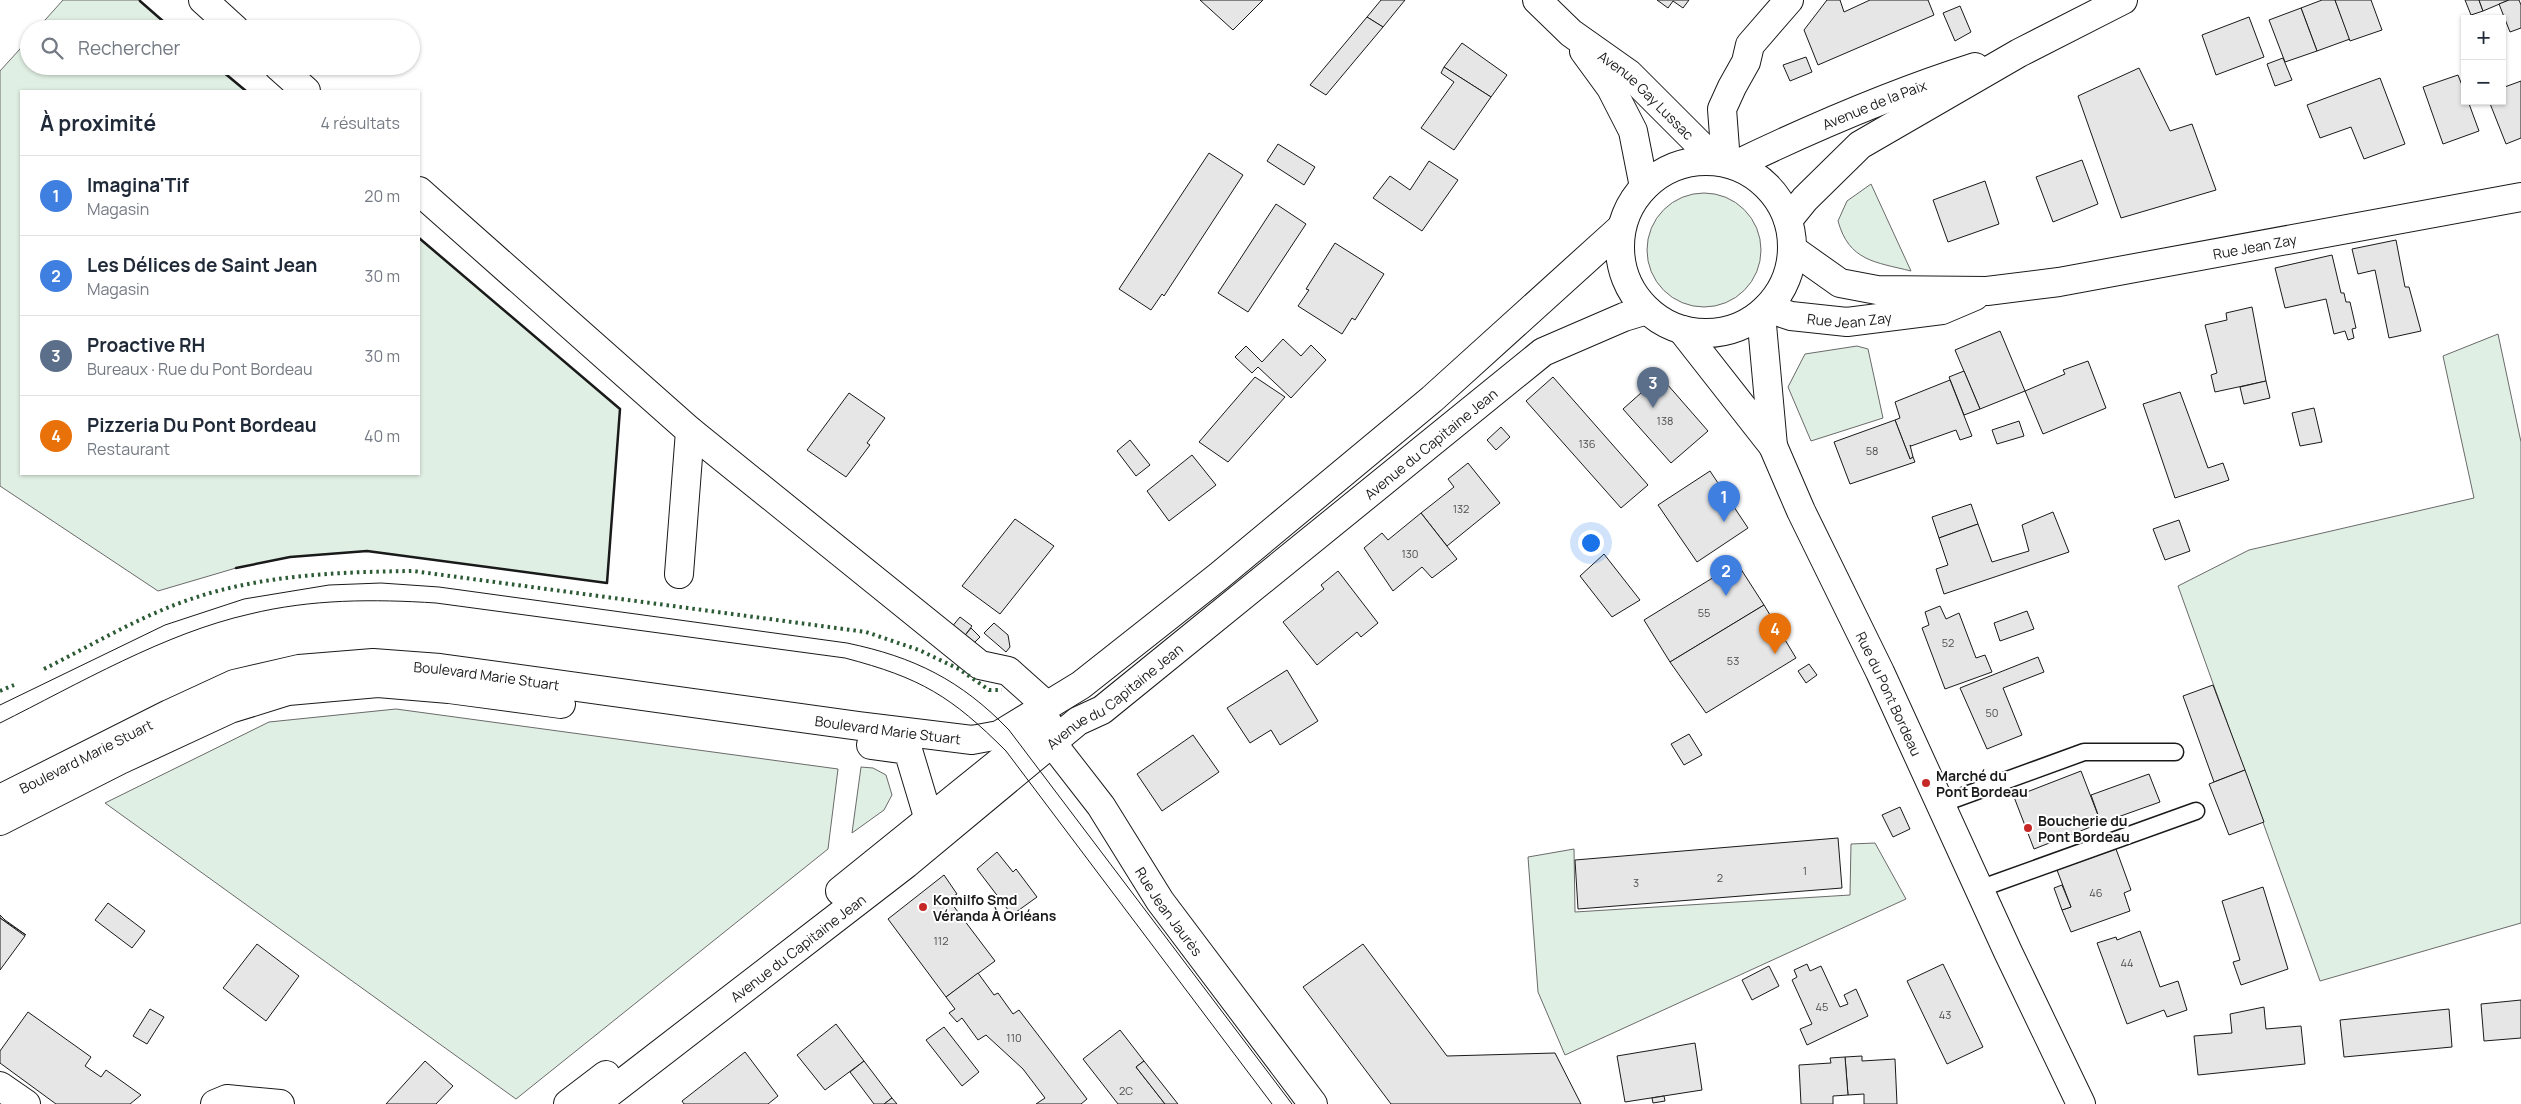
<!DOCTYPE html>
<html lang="fr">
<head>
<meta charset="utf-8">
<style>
	:root { --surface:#fff; --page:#f2f2f3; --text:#1f2937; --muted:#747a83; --line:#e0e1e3; --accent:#db2777 }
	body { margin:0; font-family:Manrope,sans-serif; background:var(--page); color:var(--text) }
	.controls { position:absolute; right:15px; top:15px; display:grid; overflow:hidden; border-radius:0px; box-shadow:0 1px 4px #0004 }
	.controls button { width:45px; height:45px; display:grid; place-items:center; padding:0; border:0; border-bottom:1px solid var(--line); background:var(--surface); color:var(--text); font:25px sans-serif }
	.you { position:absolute; left:1590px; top:542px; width:18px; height:18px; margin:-12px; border:4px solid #fff; border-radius:50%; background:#1a73e8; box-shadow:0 0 0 8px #1a73e833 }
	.badge { display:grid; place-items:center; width:32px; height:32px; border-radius:50%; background:var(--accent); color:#fff; font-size:16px; font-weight:700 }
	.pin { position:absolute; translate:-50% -41px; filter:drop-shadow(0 1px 2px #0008) }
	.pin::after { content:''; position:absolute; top:26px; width:18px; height:15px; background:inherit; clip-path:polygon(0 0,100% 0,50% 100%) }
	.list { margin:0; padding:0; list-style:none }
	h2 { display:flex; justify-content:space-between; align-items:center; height:65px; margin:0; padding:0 20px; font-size:21px }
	h2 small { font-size:16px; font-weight:400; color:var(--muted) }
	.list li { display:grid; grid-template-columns:32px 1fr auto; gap:15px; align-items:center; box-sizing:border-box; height:80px; padding:0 20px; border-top:1px solid var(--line) }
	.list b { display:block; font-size:19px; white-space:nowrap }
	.list p { margin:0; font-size:16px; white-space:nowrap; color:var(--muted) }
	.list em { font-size:16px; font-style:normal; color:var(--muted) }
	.icon { flex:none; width:28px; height:28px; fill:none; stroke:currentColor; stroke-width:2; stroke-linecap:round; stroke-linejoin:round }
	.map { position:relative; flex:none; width:2521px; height:1104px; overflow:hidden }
	.search { position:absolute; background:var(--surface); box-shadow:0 1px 4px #0004; left:20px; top:20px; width:400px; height:55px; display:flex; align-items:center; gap:12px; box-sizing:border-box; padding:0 18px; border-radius:28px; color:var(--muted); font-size:19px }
	.panel { position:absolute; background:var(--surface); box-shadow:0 1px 4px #0004; left:20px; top:90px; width:400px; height:385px; border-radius:0px }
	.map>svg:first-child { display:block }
</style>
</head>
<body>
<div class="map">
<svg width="2521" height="1104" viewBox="0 0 2521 1104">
	<rect width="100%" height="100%" fill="#fff"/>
	<g fill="#e0efe3" stroke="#6a6a6a">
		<polygon points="63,0 138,0 172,29 37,29"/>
		<polygon points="29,39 29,66 216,66 246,91 21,91 21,474 419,474 419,238 620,409 607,583 367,551 290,557 236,568 158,591 0,486 0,71"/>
		<path d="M1871,184L1911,271C1875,262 1849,261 1838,221L1847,201Z"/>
		<circle cx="1704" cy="250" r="57"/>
		<polygon points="2498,334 2521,442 2521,923 2320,981 2178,586 2249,550 2474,498 2443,356"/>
		<polygon points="1857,346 1868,349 1883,418 1811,441 1788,387 1805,354"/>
		<polygon points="396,709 838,769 828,849 516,1099 105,803 269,722"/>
		<polygon points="861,767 873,768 886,775 892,795 884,810 852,833"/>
		<polygon points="1875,843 1906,899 1565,1055 1538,992 1528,857 1574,849 1575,912 1850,895 1851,844"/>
	</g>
	<g fill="#e6e6e6" stroke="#1a1a1a">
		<polygon points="1200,0 1263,0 1233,30"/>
		<polygon points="1381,0 1405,0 1383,27 1367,17"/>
		<polygon points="1657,0 1689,0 1683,8 1673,1 1668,8"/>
		<polygon points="1827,0 1840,0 1844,12 1870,0 1928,0 1934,15 1818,65 1804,30"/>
		<polygon points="2322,0 2335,0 2350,39 2317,51 2301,8"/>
		<polygon points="2335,0 2371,0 2382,30 2350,41"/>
		<polygon points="2465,0 2479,0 2483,11 2471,15"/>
		<polygon points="2479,0 2509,0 2483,11"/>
		<polygon points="2509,0 2519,0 2521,5 2521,28 2510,32 2499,4"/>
		<polygon points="1960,6 1971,32 1955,41 1943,13"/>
		<polygon points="2301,8 2317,51 2285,62 2269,20"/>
		<polygon points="1367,17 1383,27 1326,95 1310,85"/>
		<polygon points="2249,17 2264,57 2216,75 2202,35"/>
		<polygon points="1462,43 1507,75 1491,97 1444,67"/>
		<polygon points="1806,57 1812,72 1790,81 1783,65"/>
		<polygon points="2283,58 2292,80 2275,86 2267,64"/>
		<polygon points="1444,67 1491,97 1454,150 1421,128 1454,82 1441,73"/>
		<polygon points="2139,68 2170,131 2192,124 2216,190 2121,218 2078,96"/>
		<polygon points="2458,75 2465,93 2465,101 2468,101 2479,131 2443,144 2423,87"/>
		<polygon points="2380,78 2405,144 2364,159 2351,127 2320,138 2307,105"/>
		<polygon points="2521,81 2521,138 2506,144 2489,101 2502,101 2502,88"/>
		<polygon points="1278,144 1315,167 1304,185 1267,161"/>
		<polygon points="1209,153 1243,175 1164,296 1162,294 1151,310 1119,289"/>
		<polygon points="2082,160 2098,204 2053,222 2036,177"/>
		<polygon points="1429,161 1458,180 1422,231 1373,198 1390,176 1410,190"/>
		<polygon points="1985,181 1999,224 1948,242 1933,200"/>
		<polygon points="1276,204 1306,224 1248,312 1218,293"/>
		<polygon points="2396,240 2405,287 2409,287 2421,331 2389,338 2375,270 2358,274 2352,249"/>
		<polygon points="1335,243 1384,274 1355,320 1352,318 1342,334 1298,306 1309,290 1306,289"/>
		<polygon points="2332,255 2341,293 2344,293 2346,302 2350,302 2356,328 2352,329 2354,338 2348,340 2345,331 2334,334 2326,299 2285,308 2275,268"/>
		<polygon points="2252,307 2266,381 2215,392 2211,375 2217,373 2205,325 2227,320 2226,313"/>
		<polygon points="2000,331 2025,391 1980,409 1955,350"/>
		<polygon points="1283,339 1301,356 1311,345 1326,360 1291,398 1258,367 1252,373 1235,357 1246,346 1262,362"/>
		<polygon points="2088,361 2106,408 2043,434 2025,391 2065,374 2063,370"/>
		<polygon points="1964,371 1980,409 1964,415 1949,377"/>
		<polygon points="1660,376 1708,431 1671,463 1623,409"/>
		<polygon points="1255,377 1285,397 1228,462 1199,442"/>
		<polygon points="1553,377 1648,485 1621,508 1526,401"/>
		<polygon points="1950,380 1972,436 1960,440 1956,430 1911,446 1910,445 1913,457 1910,459 1895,420 1900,418 1895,402"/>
		<polygon points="2266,381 2270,398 2244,404 2240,387"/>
		<polygon points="2180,392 2208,468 2223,463 2229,480 2175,498 2143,404"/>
		<polygon points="849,393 885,418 867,443 870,445 846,477 807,450"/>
		<polygon points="2314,408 2322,442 2300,446 2292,413"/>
		<polygon points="1895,420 1910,459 1913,457 1915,462 1850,484 1834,442"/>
		<polygon points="2019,421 2024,436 1997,444 1992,430"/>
		<polygon points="1501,427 1510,437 1496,450 1487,440"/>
		<polygon points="1130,440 1150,465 1136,476 1117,451"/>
		<polygon points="1192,455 1216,485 1169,521 1147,491"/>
		<polygon points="1468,463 1500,503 1447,546 1421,513 1454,487 1448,479"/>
		<polygon points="1710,471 1748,528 1697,562 1658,505"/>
		<polygon points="1971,504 1978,524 1939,538 1932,517"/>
		<polygon points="2053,512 2069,552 1944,594 1936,569 1948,565 1939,538 1978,524 1992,562 2029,551 2022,525"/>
		<polygon points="1421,513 1457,559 1432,578 1422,567 1393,591 1364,548 1382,533 1388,540"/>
		<polygon points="1015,519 1054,546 1000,614 962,586"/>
		<polygon points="2179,520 2190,551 2165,560 2153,529"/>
		<polygon points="1604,554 1640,600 1612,617 1580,576"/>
		<polygon points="1737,563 1764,605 1670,662 1644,620"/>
		<polygon points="1338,571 1378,623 1361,637 1357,632 1317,665 1283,622 1324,589 1321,585"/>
		<polygon points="1764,605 1796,658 1706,713 1670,662"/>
		<polygon points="1940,606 1946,619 1959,613 1976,658 1985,655 1992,672 1945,689 1922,628 1929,625 1925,612"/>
		<polygon points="2027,611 2034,629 2000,641 1994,623"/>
		<polygon points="960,617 972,626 963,638 951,628"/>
		<polygon points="994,623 1008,635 1010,647 1006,652 984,633"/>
		<polygon points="971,628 980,637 972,645 963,638"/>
		<polygon points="2038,657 2044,672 2003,688 2022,735 1987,749 1960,688"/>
		<polygon points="1809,664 1817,675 1806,683 1798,671"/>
		<polygon points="1287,670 1318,721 1280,745 1271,730 1250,743 1227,708"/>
		<polygon points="2213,685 2245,770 2214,782 2183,696"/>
		<polygon points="1689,734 1702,755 1684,765 1671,744"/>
		<polygon points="1193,735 1219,772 1162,811 1137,774"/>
		<polygon points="2245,770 2264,822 2229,835 2209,784"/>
		<polygon points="2081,771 2101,823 2034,849 2014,797"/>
		<polygon points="2149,774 2160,802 2101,823 2091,795"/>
		<polygon points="1900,807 1910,829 1893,837 1882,815"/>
		<polygon points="1838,838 1842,888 1578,909 1575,860"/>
		<polygon points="2116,849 2131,890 2124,893 2130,911 2071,932 2062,910 2071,907 2057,870"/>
		<polygon points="997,852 1013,872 1016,869 1037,897 1012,915 977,869"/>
		<polygon points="944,875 957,894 952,897 955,902 952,904 995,961 946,997 888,919"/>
		<polygon points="2062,885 2071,907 2062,910 2054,888"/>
		<polygon points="2263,887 2288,969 2241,985 2233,962 2240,960 2222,901"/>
		<polygon points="108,903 145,931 132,948 95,920"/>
		<polygon points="0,915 5,920 26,935 0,918"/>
		<polygon points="0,918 25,936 0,970"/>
		<polygon points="2140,931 2160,987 2178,981 2187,1010 2167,1017 2164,1010 2127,1024 2097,943 2116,937 2117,940"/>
		<polygon points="257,944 299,976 266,1021 223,988"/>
		<polygon points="1363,944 1447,1056 1555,1053 1581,1104 1391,1104 1303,987"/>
		<polygon points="1807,964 1810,971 1821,966 1840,1007 1848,1004 1844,995 1856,989 1868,1016 1807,1045 1800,1029 1812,1024 1792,980 1797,977 1794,970"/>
		<polygon points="1943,964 1983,1047 1947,1064 1907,981"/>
		<polygon points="1769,966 1779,986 1752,1000 1742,980"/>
		<polygon points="978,973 994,995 998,993 1013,1014 1019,1010 1087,1099 1081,1104 1036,1104 1045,1098 1023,1069 986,1035 978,1040 962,1018 957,1022 949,1013 955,1009 946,997"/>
		<polygon points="2521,1000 2521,1038 2484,1041 2481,1004"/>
		<polygon points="2264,1007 2266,1029 2301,1026 2305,1064 2198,1075 2194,1036 2232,1033 2230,1014"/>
		<polygon points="150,1009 164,1017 147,1044 133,1036"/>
		<polygon points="2449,1009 2452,1047 2344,1057 2340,1020"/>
		<polygon points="28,1012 91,1057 85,1066 101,1077 106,1070 141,1095 130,1104 56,1104 0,1063 0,1051"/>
		<polygon points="836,1024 864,1061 825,1090 797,1055"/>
		<polygon points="944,1027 979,1072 962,1086 926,1040"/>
		<polygon points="1120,1030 1144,1061 1136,1067 1165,1104 1118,1104 1083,1059"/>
		<polygon points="1695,1043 1702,1090 1625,1102 1617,1056"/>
		<polygon points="745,1052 778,1096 768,1104 684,1104 682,1101"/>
		<polygon points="1862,1056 1862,1061 1895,1059 1897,1104 1864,1104 1864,1094 1848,1095 1845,1057"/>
		<polygon points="1845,1057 1848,1095 1833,1096 1833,1104 1801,1104 1799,1065 1831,1063 1830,1058"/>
		<polygon points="425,1061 453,1086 436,1104 386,1104"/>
		<polygon points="864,1061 892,1098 884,1104 874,1104 850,1072"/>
		<polygon points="1144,1061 1178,1104 1165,1104 1136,1067"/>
		<polygon points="1664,1096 1665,1101 1653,1103 1652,1098"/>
		<polygon points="892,1098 897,1104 884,1104"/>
	</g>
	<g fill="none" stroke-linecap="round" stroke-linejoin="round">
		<defs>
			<g id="lane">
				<polyline points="1941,804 2084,752 2175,752"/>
				<polyline points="1979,889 2196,811"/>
			</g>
			<g id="street">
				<polyline points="203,0 235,29"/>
				<path id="s1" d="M1537,0L1571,33L1629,74L1716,161"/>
				<polyline points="1584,51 1611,88 1633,131 1644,187"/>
				<polyline points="278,66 306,91"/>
				<polyline points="419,191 690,431 679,574"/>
				<path id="s2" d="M1792,249L1840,283L1877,290L1987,291L2059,282L2521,197"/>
				<path id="s3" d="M1767,308L1791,316L1847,322L1942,310L1975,296"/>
				<polyline points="1761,314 1773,446"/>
				<path id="s4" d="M1682,330L1773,446L1801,511L1880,672L2008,952L2081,1104"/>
				<polyline points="690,431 980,665 1008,671 1046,705"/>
				<path id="s5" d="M1038,725L1101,806L1160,901L1313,1104"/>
				<polyline points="0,1086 26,1104"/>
				<polyline points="215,1104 227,1099 280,1104"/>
			</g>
			<g id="secondary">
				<circle cx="1706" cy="247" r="86"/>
				<polyline points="1726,162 1722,109 1732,87 1746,62 1750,45 1789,0"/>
				<path id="s6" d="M1735,165C1812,128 1893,93 1975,67"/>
				<polyline points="1788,220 1805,199 1860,145 2019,53 2123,0"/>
				<polyline points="871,745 908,750 929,820"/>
				<path id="s7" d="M0,799L169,714L234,684L299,669L373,663L440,668L859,726L972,740L999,735L1081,685L1219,576L1432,399L1621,228"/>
				<polyline points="0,821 120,760 230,709 288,691 378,683 449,689 561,704"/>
				<polyline points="840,891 1048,723"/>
				<polyline points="568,1104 606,1075"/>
				<path id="s8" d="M595,1104L906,864L1078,721L1102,710L1543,352L1624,317L1647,310"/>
			</g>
		</defs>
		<use href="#lane" stroke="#1a1a1a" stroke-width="19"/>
		<use href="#street" stroke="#1a1a1a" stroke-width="30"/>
		<use href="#secondary" stroke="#1a1a1a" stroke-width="30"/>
		<use href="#lane" stroke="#fff" stroke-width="16"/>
		<use href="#street" stroke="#fff" stroke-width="28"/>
		<use href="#secondary" stroke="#fff" stroke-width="28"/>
		<g stroke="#1a1a1a" stroke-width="1">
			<path d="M0,705L165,625L244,599L329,585L381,583L439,587L847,643C914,657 961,680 1009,730L1292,1104"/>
			<path d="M0,723C78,684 165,633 250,614C311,599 374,599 436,603L845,658C921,678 951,696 1006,751L1272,1104"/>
		</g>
		<g stroke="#2b5a34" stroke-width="4" stroke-dasharray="2.5 4" stroke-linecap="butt">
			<path d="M44,669C88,647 132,621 177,604C253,575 334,572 413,571L866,632L919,650L959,669L989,690H1002"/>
			<polyline points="0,691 14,685"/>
		</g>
		<g stroke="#1a1a1a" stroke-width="2.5">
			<polyline points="140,1 172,29"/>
			<polyline points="216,66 246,91"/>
			<polyline points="236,568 290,557 367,551 607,583 620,409 419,238"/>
		</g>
	</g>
	<g fill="#c62828" stroke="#fff" stroke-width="2">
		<circle cx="1926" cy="783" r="5"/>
		<circle cx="2028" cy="828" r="5"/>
		<circle cx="923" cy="907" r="5"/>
	</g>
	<g text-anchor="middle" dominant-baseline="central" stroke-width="4" stroke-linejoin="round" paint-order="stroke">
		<g font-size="11" fill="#4d4d4d">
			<text x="1665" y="420">138</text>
			<text x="1587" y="443">136</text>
			<text x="1872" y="450">58</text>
			<text x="1461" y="508">132</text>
			<text x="1410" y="553">130</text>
			<text x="1704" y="612">55</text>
			<text x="1948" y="642">52</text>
			<text x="1733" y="660">53</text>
			<text x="1992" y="712">50</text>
			<text x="1805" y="870">1</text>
			<text x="1720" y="877">2</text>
			<text x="1636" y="882">3</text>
			<text x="2096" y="892">46</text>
			<text x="941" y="940">112</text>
			<text x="2127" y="962">44</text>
			<text x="1822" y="1006">45</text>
			<text x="1945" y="1014">43</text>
			<text x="1014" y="1037">110</text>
			<text x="1126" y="1090">2C</text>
		</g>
		<g font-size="14" fill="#1a1a1a" stroke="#fff">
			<text stroke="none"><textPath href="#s1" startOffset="145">Avenue Gay Lussac</textPath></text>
			<text stroke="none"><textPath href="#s6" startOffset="152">Avenue de la Paix</textPath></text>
			<text stroke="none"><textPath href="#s2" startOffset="478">Rue Jean Zay</textPath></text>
			<text stroke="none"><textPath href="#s3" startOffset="84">Rue Jean Zay</textPath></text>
			<text stroke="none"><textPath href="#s8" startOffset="1066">Avenue du Capitaine Jean</textPath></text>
			<text stroke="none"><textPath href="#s7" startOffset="516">Boulevard Marie Stuart</textPath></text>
			<text stroke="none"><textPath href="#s4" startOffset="421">Rue du Pont Bordeau</textPath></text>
			<text stroke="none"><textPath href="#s8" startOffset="661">Avenue du Capitaine Jean</textPath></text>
			<text stroke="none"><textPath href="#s7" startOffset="921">Boulevard Marie Stuart</textPath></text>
			<text stroke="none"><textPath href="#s7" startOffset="96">Boulevard Marie Stuart</textPath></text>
			<text stroke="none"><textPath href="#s5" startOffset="228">Rue Jean Jaurès</textPath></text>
			<text stroke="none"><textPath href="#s8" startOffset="256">Avenue du Capitaine Jean</textPath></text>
		</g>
		<g font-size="14" font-weight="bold" fill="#1a1a1a" stroke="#fff" text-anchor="start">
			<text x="1936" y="775">Marché du<tspan x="1936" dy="16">Pont Bordeau</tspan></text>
			<text x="2038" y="820">Boucherie du<tspan x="2038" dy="16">Pont Bordeau</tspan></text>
			<text x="933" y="899">Komilfo Smd<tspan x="933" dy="16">Véranda À Orléans</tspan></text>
		</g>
	</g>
</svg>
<div class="controls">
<button>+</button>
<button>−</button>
</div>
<div class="you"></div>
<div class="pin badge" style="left:1724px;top:522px;background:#3f7fe0">1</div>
<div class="pin badge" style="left:1726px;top:596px;background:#3f7fe0">2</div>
<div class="pin badge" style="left:1653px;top:408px;background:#5c6f8a">3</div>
<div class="pin badge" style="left:1775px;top:654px;background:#e8710a">4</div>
<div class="search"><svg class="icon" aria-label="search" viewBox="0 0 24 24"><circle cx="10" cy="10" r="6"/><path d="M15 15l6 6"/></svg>Rechercher</div>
<section class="panel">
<h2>À proximité<small>4 résultats</small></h2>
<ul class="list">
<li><span class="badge" style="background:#3f7fe0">1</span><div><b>Imagina'Tif</b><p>Magasin</p></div><em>20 m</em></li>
<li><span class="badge" style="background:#3f7fe0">2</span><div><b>Les Délices de Saint Jean</b><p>Magasin</p></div><em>30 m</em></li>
<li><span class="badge" style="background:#5c6f8a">3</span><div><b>Proactive RH</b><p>Bureaux · Rue du Pont Bordeau</p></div><em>30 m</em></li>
<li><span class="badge" style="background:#e8710a">4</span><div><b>Pizzeria Du Pont Bordeau</b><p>Restaurant</p></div><em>40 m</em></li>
</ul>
</section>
</div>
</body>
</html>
